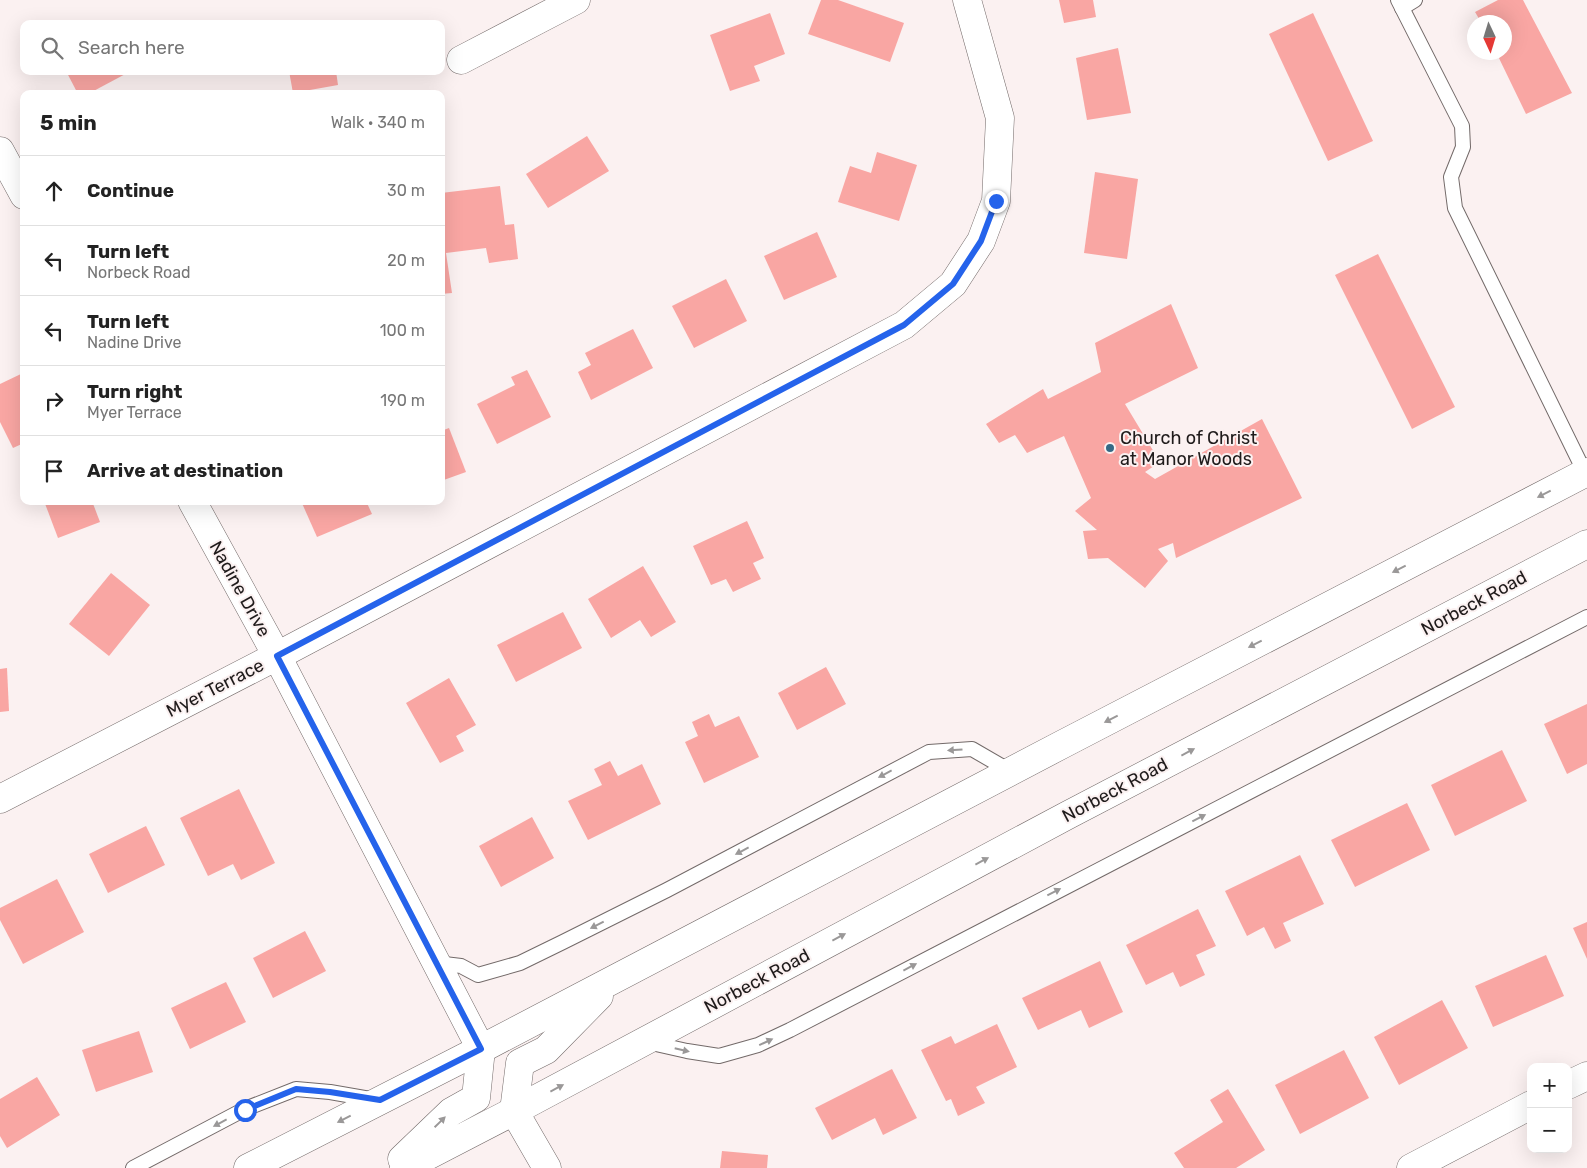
<!DOCTYPE html>
<html lang="en">
<head>
<meta charset="utf-8">
<style>
	:root { --surface:#fff; --page:#f6f6f6; --text:#222; --muted:#767676; --line:#e0e0e0 }
	body { margin:0; font-family:Rubik,sans-serif; background:var(--page); color:var(--text) }
	.controls { position:absolute; right:15px; bottom:15px; display:grid; overflow:hidden; border-radius:10px; box-shadow:0 5px 20px #0002 }
	.controls button { width:45px; height:45px; display:grid; place-items:center; padding:0; border:0; border-bottom:1px solid var(--line); background:var(--surface); color:var(--text); font:25px sans-serif }
	.compass { position:absolute; left:1467px; top:15px; width:45px; height:45px; border-radius:50%; background:var(--surface); box-shadow:0 5px 20px #0002; rotate:176deg }
	.stop { position:absolute; width:15px; height:15px; margin:-11px; border:4px solid #2563eb; border-radius:50%; background:#fff }
	.stop.end { background:#2563eb; border-color:#fff; box-shadow:0 1px 5px #0008 }
	.list { margin:0; padding:0; list-style:none }
	h2 { display:flex; justify-content:space-between; align-items:center; height:65px; margin:0; padding:0 20px; font-size:21px }
	h2 small { font-size:16px; font-weight:400; color:var(--muted) }
	.list li { display:grid; grid-template-columns:32px 1fr auto; gap:15px; align-items:center; box-sizing:border-box; height:70px; padding:0 20px; border-top:1px solid var(--line) }
	.list b { display:block; font-size:19px; white-space:nowrap }
	.list p { margin:0; font-size:16px; white-space:nowrap; color:var(--muted) }
	.list em { font-size:16px; font-style:normal; color:var(--muted) }
	.icon { flex:none; width:28px; height:28px; fill:none; stroke:currentColor; stroke-width:2; stroke-linecap:round; stroke-linejoin:round }
	.map { position:relative; flex:none; width:1587px; height:1168px; overflow:hidden }
	.search { position:absolute; background:var(--surface); box-shadow:0 5px 20px #0002; left:20px; top:20px; width:425px; height:55px; display:flex; align-items:center; gap:12px; box-sizing:border-box; padding:0 18px; border-radius:10px; color:var(--muted); font-size:19px }
	.panel { position:absolute; background:var(--surface); box-shadow:0 5px 20px #0002; left:20px; top:90px; width:425px; height:415px; border-radius:10px }
	.map>svg:first-child { display:block }
</style>
</head>
<body>
<div class="map">
<svg width="1587" height="1168" viewBox="0 0 1587 1168">
	<rect width="100%" height="100%" fill="#fbf1f1"/>
	<g fill="#f9a6a3">
		<polygon points="821,0 838,0 904,23 890,62 808,34"/>
		<polygon points="1059,0 1093,0 1096,17 1064,23"/>
		<polygon points="1498,0 1523,0 1572,93 1526,114 1496,52 1504,52 1504,22 1481,22 1475,12"/>
		<polygon points="770,13 785,54 754,66 760,81 730,91 710,35"/>
		<polygon points="1313,13 1373,141 1328,161 1269,34"/>
		<polygon points="326,20 327,24 308,24 308,23"/>
		<polygon points="1118,48 1131,113 1087,120 1076,58"/>
		<polygon points="66,71 131,71 88,94 78,94"/>
		<polygon points="289,71 336,71 338,85 293,93"/>
		<polygon points="587,136 609,171 548,208 526,174"/>
		<polygon points="877,152 917,165 899,221 838,202 850,166 871,173"/>
		<polygon points="1095,172 1138,179 1127,259 1084,253"/>
		<polygon points="500,186 505,225 514,224 518,259 489,263 486,248 446,253 452,293 441,294 441,234 445,234 441,208 441,193"/>
		<polygon points="817,232 837,277 784,300 764,256"/>
		<polygon points="1378,254 1455,407 1412,429 1335,275"/>
		<polygon points="726,279 747,321 694,348 672,306"/>
		<polygon points="1171,304 1198,368 1125,404 1160,462 1145,472 1155,479 1262,419 1302,498 1176,558 1173,543 1158,549 1168,561 1145,588 1108,558 1088,559 1083,531 1097,530 1075,511 1091,498 1064,436 1027,453 1015,435 999,443 986,424 1043,389 1048,399 1101,372 1095,343"/>
		<polygon points="633,329 653,368 591,400 578,372 591,365 585,353"/>
		<polygon points="527,370 551,417 497,444 477,404 515,385 511,377"/>
		<polygon points="23,373 24,443 13,448 0,422 0,384"/>
		<polygon points="449,428 466,472 441,481 441,431"/>
		<polygon points="44,501 92,501 100,522 58,538"/>
		<polygon points="301,501 366,501 372,514 317,537"/>
		<polygon points="747,521 764,558 753,563 761,579 733,592 726,579 711,585 693,546"/>
		<polygon points="643,566 676,622 651,637 640,620 611,638 588,599"/>
		<polygon points="111,573 150,605 109,656 69,624"/>
		<polygon points="563,612 582,648 516,682 497,645"/>
		<polygon points="826,667 846,704 797,730 778,693"/>
		<polygon points="7,668 9,711 0,712 0,669"/>
		<polygon points="449,678 476,725 456,736 464,751 440,763 406,703"/>
		<polygon points="1587,704 1587,764 1567,774 1544,724"/>
		<polygon points="709,714 715,727 739,716 759,757 704,783 685,742 698,736 692,722"/>
		<polygon points="1502,750 1527,801 1455,836 1431,785"/>
		<polygon points="610,761 618,776 642,764 661,804 588,840 568,801 602,785 594,769"/>
		<polygon points="239,789 275,863 241,880 233,864 208,876 180,818"/>
		<polygon points="1407,803 1430,850 1355,887 1331,840"/>
		<polygon points="532,817 554,858 501,887 479,846"/>
		<polygon points="146,826 165,865 108,893 89,854"/>
		<polygon points="1300,855 1324,904 1283,923 1291,941 1275,949 1264,927 1247,936 1225,891"/>
		<polygon points="57,879 84,932 23,964 0,920 0,908"/>
		<polygon points="1198,909 1216,946 1196,955 1205,975 1180,987 1173,972 1146,985 1126,945"/>
		<polygon points="1587,922 1587,959 1573,928"/>
		<polygon points="305,931 326,971 273,998 253,958"/>
		<polygon points="1546,955 1564,996 1493,1027 1475,986"/>
		<polygon points="1100,961 1123,1012 1089,1028 1081,1010 1038,1030 1022,998"/>
		<polygon points="226,982 246,1022 190,1049 171,1008"/>
		<polygon points="1442,1000 1468,1048 1399,1085 1374,1037"/>
		<polygon points="997,1024 1017,1067 976,1087 985,1103 958,1116 951,1099 946,1101 921,1050 951,1036 955,1044"/>
		<polygon points="139,1031 153,1072 96,1092 82,1050"/>
		<polygon points="1344,1050 1369,1098 1300,1134 1275,1085"/>
		<polygon points="892,1069 917,1118 883,1135 875,1118 832,1140 815,1108"/>
		<polygon points="37,1077 60,1115 7,1148 0,1136 0,1099"/>
		<polygon points="1228,1089 1265,1150 1236,1168 1184,1168 1174,1153 1223,1122 1210,1100"/>
		<polygon points="722,1151 768,1155 767,1168 720,1168"/>
	</g>
	<g fill="none" stroke-linecap="round" stroke-linejoin="round">
		<defs>
			<g id="lane">
				<polyline points="1398,0 1462,126 1463,147 1451,177 1455,208 1585,473"/>
				<polyline points="1402,8 1415,0"/>
				<polyline points="436,963 461,966 478,975 520,963 563,942 667,890 929,752 972,749 1010,771"/>
				<path d="M647,1042L687,1051L719,1056L758,1045L790,1030C1055,892 1322,757 1587,617"/>
				<polyline points="133,1168 245,1109 296,1089 330,1092 376,1100"/>
			</g>
			<g id="street">
				<polyline points="461,60 576,0"/>
				<polyline points="0,799 277,656 904,325 953,284 981,241 996,201 1000,118 967,0"/>
				<polyline points="1568,1085 1587,1076"/>
				<polyline points="514,1111 547,1168"/>
				<polyline points="1411,1168 1531,1105"/>
			</g>
			<g id="secondary">
				<polyline points="0,151 24,195"/>
				<polyline points="192,501 277,656 481,1049"/>
			</g>
			<g id="primary">
				<polyline points="514,1111 520,1063 546,1050 599,996"/>
				<polyline points="402,1159 451,1112 476,1098 481,1049"/>
				<polyline points="248,1168 481,1049 1063,744 1587,472"/>
				<polyline points="404,1168 514,1111 1068,815 1587,544"/>
			</g>
		</defs>
		<use href="#lane" stroke="#736a69" stroke-width="16"/>
		<use href="#street" stroke="#736a69" stroke-width="29"/>
		<use href="#secondary" stroke="#736a69" stroke-width="29"/>
		<use href="#primary" stroke="#736a69" stroke-width="29"/>
		<use href="#lane" stroke="#fff" stroke-width="14"/>
		<use href="#street" stroke="#fff" stroke-width="28"/>
		<use href="#secondary" stroke="#fff" stroke-width="28"/>
		<use href="#primary" stroke="#fff" stroke-width="28"/>
	</g>
	<defs><path id="oneway-solid" d="M-6-.8H1V-3.2L6.5 0L1 3.2V.8H-6Z" transform="scale(1.25)"/></defs>
	<g fill="#9a9898">
		<use href="#oneway-solid" transform="translate(1544 494) rotate(153)"/>
		<use href="#oneway-solid" transform="translate(1399 569) rotate(153)"/>
		<use href="#oneway-solid" transform="translate(1255 644) rotate(153)"/>
		<use href="#oneway-solid" transform="translate(1111 719) rotate(153)"/>
		<use href="#oneway-solid" transform="translate(955 750) rotate(176)"/>
		<use href="#oneway-solid" transform="translate(1188 752) rotate(-28)"/>
		<use href="#oneway-solid" transform="translate(885 774) rotate(152)"/>
		<use href="#oneway-solid" transform="translate(1199 818) rotate(-27)"/>
		<use href="#oneway-solid" transform="translate(742 851) rotate(152)"/>
		<use href="#oneway-solid" transform="translate(982 861) rotate(-28)"/>
		<use href="#oneway-solid" transform="translate(1054 892) rotate(-27)"/>
		<use href="#oneway-solid" transform="translate(597 925) rotate(153)"/>
		<use href="#oneway-solid" transform="translate(839 937) rotate(-28)"/>
		<use href="#oneway-solid" transform="translate(910 967) rotate(-28)"/>
		<use href="#oneway-solid" transform="translate(766 1042) rotate(-25)"/>
		<use href="#oneway-solid" transform="translate(682 1050) rotate(13)"/>
		<use href="#oneway-solid" transform="translate(557 1088) rotate(-28)"/>
		<use href="#oneway-solid" transform="translate(344 1119) rotate(153)"/>
		<use href="#oneway-solid" transform="translate(440 1122) rotate(-44)"/>
		<use href="#oneway-solid" transform="translate(220 1123) rotate(152)"/>
	</g>
	<g fill="none" stroke-linecap="round" stroke-linejoin="round">
		<polyline stroke="#2563eb" stroke-width="6" points="245,1110 296,1089 330,1092 380,1100 481,1049 277,656 904,325 953,284 981,241 996,201"/>
	</g>
	<circle fill="#346985" stroke="#fbf1f1" stroke-width="2" cx="1110" cy="448" r="5"/>
	<g text-anchor="middle" dominant-baseline="central" stroke-width="4" stroke-linejoin="round" paint-order="stroke">
		<g font-size="18" fill="#1f1b1b" stroke="#fbf1f1" text-anchor="start">
			<text x="1120" y="438">Church of Christ<tspan x="1120" dy="21">at Manor Woods</tspan></text>
		</g>
		<g font-size="18" fill="#1f1b1b" stroke="#fbf1f1">
			<text transform="translate(240 589) rotate(61)">Nadine Drive</text>
			<text transform="translate(1474 603) rotate(-28)">Norbeck Road</text>
			<text transform="translate(215 688) rotate(-27)">Myer Terrace</text>
			<text transform="translate(1115 790) rotate(-28)">Norbeck Road</text>
			<text transform="translate(757 981) rotate(-28)">Norbeck Road</text>
		</g>
	</g>
</svg>
<div class="controls">
<button>+</button>
<button>−</button>
</div>
<svg class="compass" viewBox="-18 -18 36 36"><path d="M0-13l5 13h-10z" fill="#e53935"/><path d="M0 13l5-13h-10z" fill="#767676"/></svg>
<div class="stop" style="left:245px;top:1110px"></div>
<div class="stop end" style="left:996px;top:201px"></div>
<div class="search"><svg class="icon" aria-label="search" viewBox="0 0 24 24"><circle cx="10" cy="10" r="6"/><path d="M15 15l6 6"/></svg>Search here</div>
<section class="panel">
<h2>5 min<small>Walk · 340 m</small></h2>
<ul class="list">
<li><svg class="icon" aria-label="ahead" viewBox="0 0 24 24"><path d="M12 20V5M6 11l6-6 6 6"/></svg><div><b>Continue</b></div><em>30 m</em></li>
<li><svg class="icon" aria-label="left" viewBox="0 0 24 24"><path d="M17 20v-9H6M10 6l-5 5 5 5"/></svg><div><b>Turn left</b><p>Norbeck Road</p></div><em>20 m</em></li>
<li><svg class="icon" aria-label="left" viewBox="0 0 24 24"><path d="M17 20v-9H6M10 6l-5 5 5 5"/></svg><div><b>Turn left</b><p>Nadine Drive</p></div><em>100 m</em></li>
<li><svg class="icon" aria-label="right" viewBox="0 0 24 24"><path d="M7 20v-9h11M14 6l5 5-5 5"/></svg><div><b>Turn right</b><p>Myer Terrace</p></div><em>190 m</em></li>
<li><svg class="icon" aria-label="arrive" viewBox="0 0 24 24"><path d="M6 21V4h12l-3 4 3 4H6"/></svg><div><b>Arrive at destination</b></div></li>
</ul>
</section>
</div>
</body>
</html>
